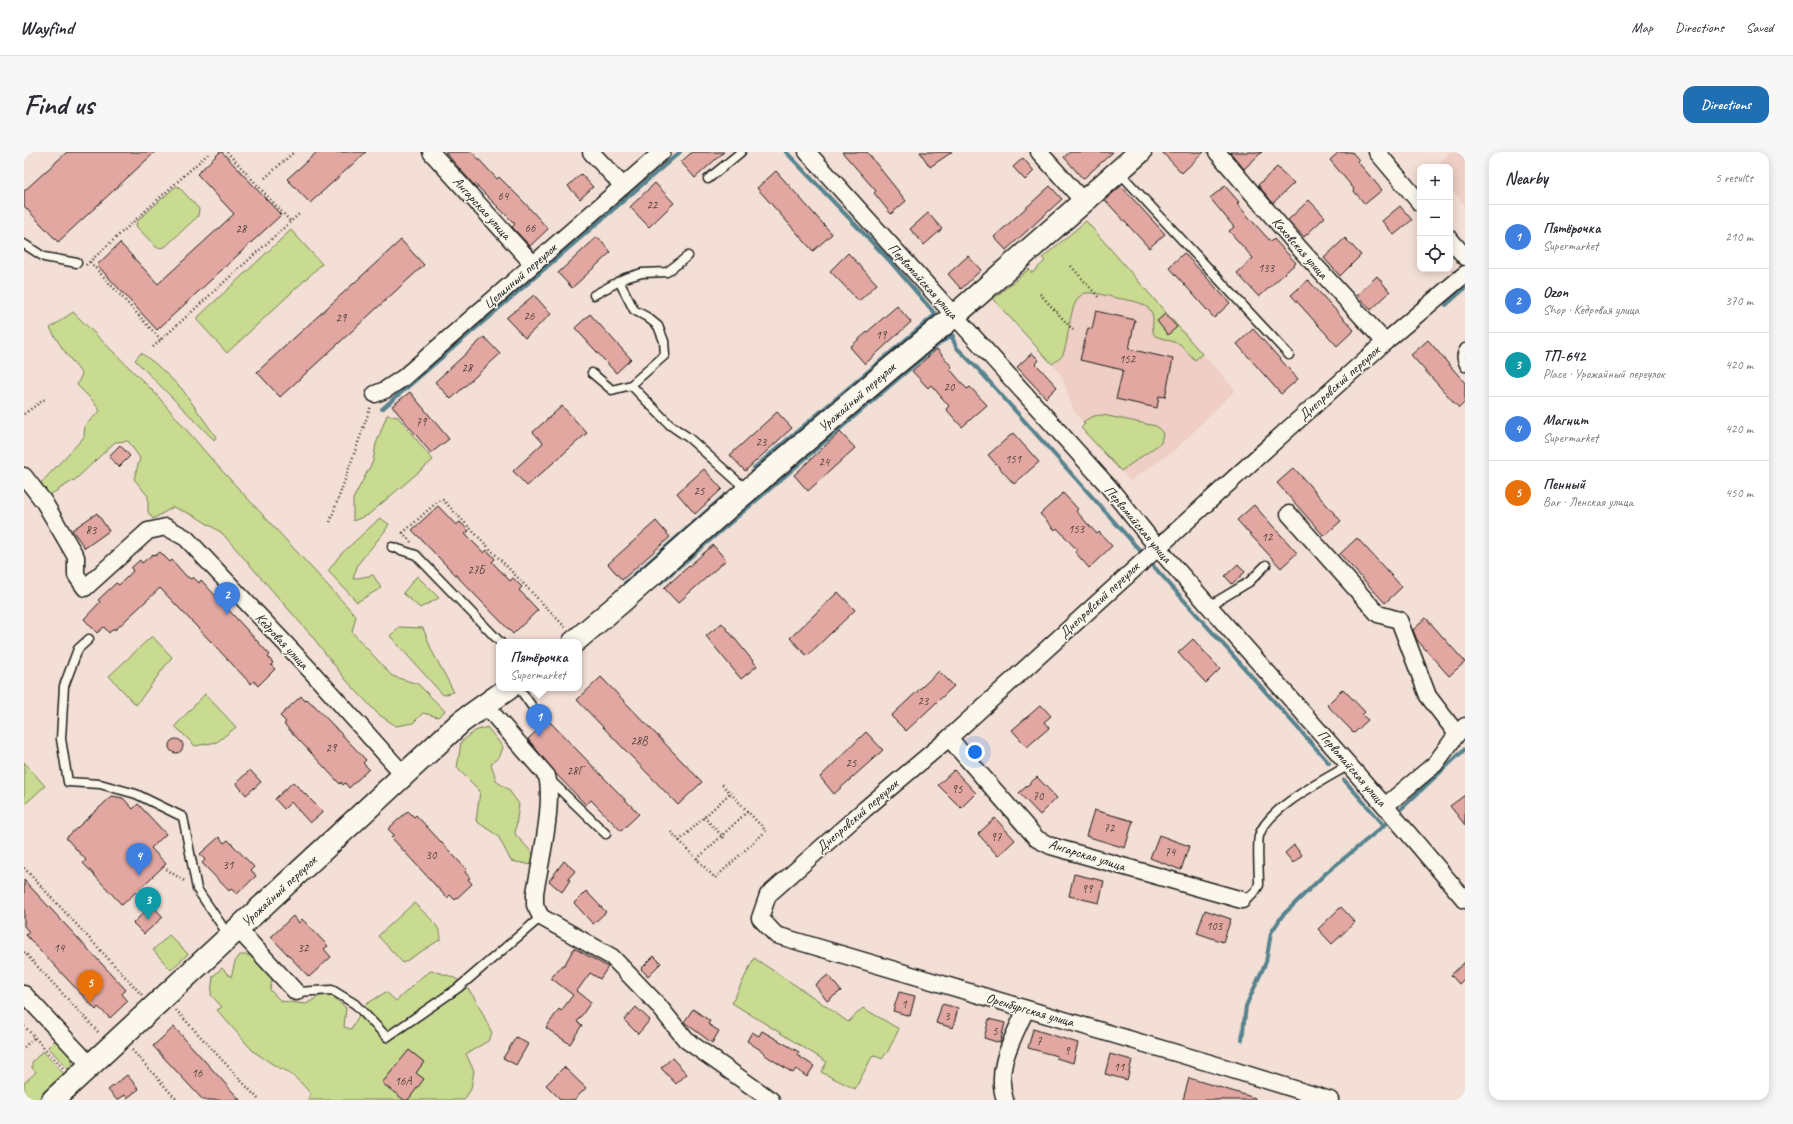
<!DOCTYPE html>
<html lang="en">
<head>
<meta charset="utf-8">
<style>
	:root { --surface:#fff; --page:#f7f7f7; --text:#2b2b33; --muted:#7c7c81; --line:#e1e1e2; --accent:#1f6fb2 }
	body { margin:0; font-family:Caveat,sans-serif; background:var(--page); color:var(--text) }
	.controls { position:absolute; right:12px; top:12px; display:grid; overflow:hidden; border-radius:8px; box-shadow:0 2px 10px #0003 }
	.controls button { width:36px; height:36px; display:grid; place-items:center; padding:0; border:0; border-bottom:1px solid var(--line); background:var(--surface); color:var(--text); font:20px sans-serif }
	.you { position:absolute; left:951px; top:600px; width:14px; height:14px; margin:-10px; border:3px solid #fff; border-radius:50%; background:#1a73e8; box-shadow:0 0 0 6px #1a73e833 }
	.badge { display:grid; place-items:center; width:26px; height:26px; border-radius:50%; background:var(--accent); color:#fff; font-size:13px; font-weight:700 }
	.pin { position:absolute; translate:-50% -33px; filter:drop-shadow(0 1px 2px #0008) }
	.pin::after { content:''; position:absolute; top:21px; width:14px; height:12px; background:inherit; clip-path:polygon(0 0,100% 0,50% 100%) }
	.popup { position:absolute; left:472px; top:487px; width:86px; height:52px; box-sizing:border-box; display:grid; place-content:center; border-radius:8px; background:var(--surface); filter:drop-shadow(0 1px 3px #0005); font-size:13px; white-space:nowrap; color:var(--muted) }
	.popup b { font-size:15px; color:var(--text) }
	.popup::after { content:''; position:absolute; left:50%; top:100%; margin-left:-8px; border:8px solid transparent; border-top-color:var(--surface) }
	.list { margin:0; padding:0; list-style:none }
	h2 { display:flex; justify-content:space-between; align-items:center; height:52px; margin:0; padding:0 16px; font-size:17px }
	h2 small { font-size:13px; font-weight:400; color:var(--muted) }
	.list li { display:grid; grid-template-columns:26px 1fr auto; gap:12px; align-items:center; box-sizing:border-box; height:64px; padding:0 16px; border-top:1px solid var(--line) }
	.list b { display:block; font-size:15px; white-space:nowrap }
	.list p { margin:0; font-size:13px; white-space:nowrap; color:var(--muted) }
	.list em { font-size:13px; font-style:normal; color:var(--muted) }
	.icon { flex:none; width:22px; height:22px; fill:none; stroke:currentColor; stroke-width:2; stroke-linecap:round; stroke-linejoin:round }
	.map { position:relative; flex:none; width:1441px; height:948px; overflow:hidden; border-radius:12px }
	header { display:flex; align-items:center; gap:24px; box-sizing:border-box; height:56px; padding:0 20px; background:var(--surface); border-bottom:1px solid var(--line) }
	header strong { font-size:19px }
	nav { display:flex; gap:22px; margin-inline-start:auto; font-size:14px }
	.intro { display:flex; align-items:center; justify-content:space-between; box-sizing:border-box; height:96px; padding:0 24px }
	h1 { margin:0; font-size:28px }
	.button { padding:10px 18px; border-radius:12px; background:var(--accent); color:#fff; font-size:14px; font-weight:700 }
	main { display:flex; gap:24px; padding:0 24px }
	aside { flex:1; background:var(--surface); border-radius:12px; box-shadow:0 2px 10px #0003 }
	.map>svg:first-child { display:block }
</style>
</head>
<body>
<header>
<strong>Wayfind</strong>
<nav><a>Map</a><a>Directions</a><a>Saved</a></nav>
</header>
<div class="intro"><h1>Find us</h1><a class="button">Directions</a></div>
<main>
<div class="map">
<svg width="1441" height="948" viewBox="0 0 1441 948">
	<rect width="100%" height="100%" fill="#f3dfd5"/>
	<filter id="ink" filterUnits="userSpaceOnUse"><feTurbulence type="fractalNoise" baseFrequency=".025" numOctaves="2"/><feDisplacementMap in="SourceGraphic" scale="8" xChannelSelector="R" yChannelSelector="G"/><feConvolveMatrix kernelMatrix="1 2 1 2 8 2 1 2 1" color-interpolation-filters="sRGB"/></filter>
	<g filter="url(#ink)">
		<g fill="#eecec5">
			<polygon points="1426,0 1441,0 1441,53 1426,36 1426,15 1412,15"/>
			<polygon points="1062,69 1211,238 1152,297 1106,329 1057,276 1061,272 1050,260 1037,222 969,147 1005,117 1008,121 1021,109 1018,106"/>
		</g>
		<g fill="#c8db90" stroke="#727c56">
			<polygon points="152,34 155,35 175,57 174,64 141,95 133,96 112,74 113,69"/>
			<path d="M1062,69L1178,202L1171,208L1156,192L1131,184C1125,176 1133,166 1126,158C1119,149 1103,148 1092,146C1083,144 1072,140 1062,141C1044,144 1046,188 1039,202C1038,206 1032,209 1028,212L969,147L1005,117L1008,121L1021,109L1018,106Z"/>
			<polygon points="267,78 298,112 203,201 172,167"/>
			<polygon points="49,160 131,241 190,310 332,464 328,480 368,524 394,532 421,559 414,565 399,561 389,571 372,574 354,562 322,528 287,483 198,381 171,364 149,355 129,367 124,360 124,344 110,327 116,306 104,289 91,290 52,327 24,344 16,332 60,285 61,273 76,259 70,250 53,233 58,222 38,196 26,176"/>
			<polygon points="117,201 132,212 158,237 192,285 190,288 111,208"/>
			<polygon points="363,263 374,265 409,308 344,363 329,369 329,347 349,309 352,292"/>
			<path d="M1079,263L1132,274L1139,281L1137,291L1097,319L1057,276L1061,272L1059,270C1066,265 1071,263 1079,263Z"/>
			<polygon points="356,366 365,372 361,379 334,412 329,427 349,423 357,436 333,450 304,419 316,403"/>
			<polygon points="393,424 415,446 396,456 379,441"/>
			<polygon points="375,475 399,476 408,499 430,540 419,543 366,484"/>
			<polygon points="128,484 148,505 112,553 85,524"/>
			<polygon points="181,542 212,575 193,590 171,594 151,574"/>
			<polygon points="463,575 479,595 476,604 467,612 473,630 484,637 495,652 491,682 511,704 508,713 487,709 474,684 452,669 456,639 433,616 437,590 451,579"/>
			<polygon points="0,610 21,634 0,653"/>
			<path d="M390,751C400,761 417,773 417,787L379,811L354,784Z"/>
			<polygon points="145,783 164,802 147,818 129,798"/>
			<path d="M216,803H226L248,827L246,838L257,849L282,852L296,844L307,843L322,856L320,875L327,877L341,853L362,840L372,849L400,823L407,819C416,821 426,823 434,828C451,839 459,864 468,881L464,889L442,902L450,919L447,937L440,948H284L286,941C278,931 268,922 257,916L256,917L229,899L193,858L198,855L187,843L189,824L198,816L207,825L211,810Z"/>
			<polygon points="730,806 792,847 824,870 839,856 875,877 864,899 858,907 849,903 831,937 797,920 803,910 708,851"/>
			<path d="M30,889H34C42,897 54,906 45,918L24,895Z"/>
			<polygon points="19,899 40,922 13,948 0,948 0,931 12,920 8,916 8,910"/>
		</g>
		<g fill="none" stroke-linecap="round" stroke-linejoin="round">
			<g stroke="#56838f" stroke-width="4">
				<polyline points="762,0 864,107 912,163"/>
				<polyline points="1422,153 1441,136"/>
				<polyline points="927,182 932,195 954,217 1120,403"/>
				<polyline points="358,257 656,0"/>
				<polyline points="730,316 912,162"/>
				<polyline points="1124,408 1305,611"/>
				<polyline points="601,431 701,343"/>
				<polyline points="636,431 917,190 929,184"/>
				<polyline points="1320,628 1360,673"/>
				<polyline points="1378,656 1441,597"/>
				<polyline points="1218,888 1222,854 1242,810 1247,781 1258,764 1302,721 1362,672"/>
			</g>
		</g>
		<g fill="#e1a7a0" stroke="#1c1c1c">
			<polygon points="43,0 131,0 34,90 0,54 0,39"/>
			<polygon points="196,0 198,0 257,63 133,178 73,113 96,91 134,132 210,62 173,22"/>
			<polygon points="293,0 342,0 286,51 263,27"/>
			<polygon points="421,0 448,0 473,27 475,25 499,49 524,77 506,94 488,75 491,72 451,32 450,33"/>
			<polygon points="668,0 700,0 671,26 657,10"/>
			<polygon points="818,0 843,0 882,49 867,62 850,41 852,39"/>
			<polygon points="896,0 928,0 906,15"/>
			<polygon points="1046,0 1089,0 1059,27 1040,5"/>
			<polygon points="1138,0 1180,0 1158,21"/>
			<polygon points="1206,0 1238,0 1220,17"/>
			<polygon points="1315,0 1328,0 1335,8 1333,9 1358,38 1341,52 1329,38 1330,37 1306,8"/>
			<polygon points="999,6 1010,19 1001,28 989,15"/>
			<polygon points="1253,15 1270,31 1249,51 1234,33"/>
			<polygon points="752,19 808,82 789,99 733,36"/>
			<polygon points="557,22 569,35 556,47 544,34"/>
			<polygon points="631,31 650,51 625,75 606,55"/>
			<polygon points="1026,34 1038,47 982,98 970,85"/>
			<polygon points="1097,34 1141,82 1125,96 1081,48"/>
			<polygon points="1201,34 1215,50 1213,52 1247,90 1250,87 1272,111 1235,145 1213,121 1229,106 1205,79 1210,75 1186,46"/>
			<polygon points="1285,48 1301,65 1280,85 1264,68"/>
			<polygon points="1376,54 1388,68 1370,83 1358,69"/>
			<polygon points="904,61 918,77 900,93 886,77"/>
			<polygon points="573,85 587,100 548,136 534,121"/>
			<polygon points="1321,86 1337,103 1316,124 1300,106"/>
			<polygon points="377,88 400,113 256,245 233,220"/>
			<polygon points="824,101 853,132 835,149 806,119"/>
			<polygon points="1160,101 1206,151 1190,166 1145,115"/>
			<polygon points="944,104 957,118 937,137 924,122"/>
			<polygon points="1353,124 1366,140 1347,158 1333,143"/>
			<polygon points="1284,128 1330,178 1313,194 1267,143"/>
			<polygon points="510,143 527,162 501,186 482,166"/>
			<polygon points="873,154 887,170 841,212 826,195"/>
			<polygon points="1072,159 1111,168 1105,197 1149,207 1141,245 1135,244 1133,256 1092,247 1099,218 1056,208 1064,176 1068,177"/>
			<polygon points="566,162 607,207 592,221 551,176"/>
			<polygon points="1141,162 1153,175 1144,183 1133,169"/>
			<polygon points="1229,177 1274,227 1257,242 1213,192"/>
			<polygon points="460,185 476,202 427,247 411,230"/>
			<polygon points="1404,188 1441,231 1441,250 1435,256 1387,203"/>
			<polygon points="913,197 928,215 926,217 943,237 946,235 963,253 938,275 922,257 925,254 907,233 904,236 888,219"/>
			<polygon points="1008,201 1015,208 1012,212 1033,235 1022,246 993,215"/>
			<polygon points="386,240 425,287 407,301 368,254"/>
			<polygon points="538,254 563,281 503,334 489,319 519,291 509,280"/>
			<polygon points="753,260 768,276 721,319 706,303"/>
			<polygon points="816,280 831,296 784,339 770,323"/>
			<polygon points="989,281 1015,310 990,332 964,303"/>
			<polygon points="96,293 106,304 95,315 85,304"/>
			<polygon points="1270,316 1317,369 1300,384 1253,331"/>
			<polygon points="680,317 698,337 671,362 653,341"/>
			<polygon points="1039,341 1054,357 1052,359 1073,382 1075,380 1088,394 1065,416 1051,400 1053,398 1033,376 1031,378 1016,362"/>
			<polygon points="1230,353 1273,401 1257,416 1213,368"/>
			<polygon points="414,354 432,373 436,370 445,379 441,382 460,401 463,398 471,407 468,410 486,429 489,426 498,435 495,438 514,458 489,482 388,378"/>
			<polygon points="73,361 85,379 61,396 48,378"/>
			<polygon points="632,369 646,385 598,428 584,412"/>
			<polygon points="1333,386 1378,435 1361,451 1316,402"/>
			<polygon points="689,393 702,408 654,451 640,436"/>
			<polygon points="136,400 146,410 148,408 162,424 167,427 169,425 175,431 177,428 246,503 244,505 249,511 247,513 251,517 234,534 230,529 227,532 136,436 91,478 90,476 85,481 80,475 73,481 60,467 76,450 74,448 92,431 95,433 109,419 107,416 116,408 118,411 129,402 131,404"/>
			<polygon points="1214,412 1221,420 1208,432 1201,424"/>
			<polygon points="814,440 831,458 783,504 766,486"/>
			<polygon points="1402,466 1441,510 1425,524 1393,488 1389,478"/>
			<polygon points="698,471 733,514 717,527 682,484"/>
			<polygon points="1169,487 1196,517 1182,531 1154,501"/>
			<polygon points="915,519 930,534 882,579 867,564"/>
			<polygon points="577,525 678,630 654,653 553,548"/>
			<polygon points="1319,537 1341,560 1338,563 1344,568 1330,581 1303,553"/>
			<polygon points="277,544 281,549 283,547 288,552 289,552 342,608 339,611 345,617 325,636 321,631 319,633 317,630 316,632 260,572 262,570 256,564"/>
			<polygon points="1017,553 1027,564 1020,570 1025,576 1003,595 988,578"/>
			<polygon points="524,568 615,662 597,679 567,648 562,653 532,622 504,587"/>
			<polygon points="842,580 859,598 810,642 796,625"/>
			<circle cx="152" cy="594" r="7"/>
			<polygon points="226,618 237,630 222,643 212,631"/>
			<polygon points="930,618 952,641 937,656 914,633"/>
			<polygon points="1013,625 1033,646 1016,663 995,641"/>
			<polygon points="269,630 299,660 286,671 267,650 260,657 251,647"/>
			<polygon points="1441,643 1441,673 1426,654"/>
			<polygon points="88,644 99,646 109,657 114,652 142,682 127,696 142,712 98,753 59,711 62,708 42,686"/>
			<polygon points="1070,658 1109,669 1101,696 1062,684"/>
			<polygon points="384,659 390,665 392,663 443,718 441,720 446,726 444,727 448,732 431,748 426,743 423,746 367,685 370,683 364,677"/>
			<polygon points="971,666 991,688 974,704 954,682"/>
			<polygon points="1135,683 1165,694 1157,718 1126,706"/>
			<polygon points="195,685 200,691 204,688 230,715 227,718 232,724 213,742 207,737 205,739 178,711 181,708 176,702"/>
			<polygon points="1270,693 1278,703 1269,711 1261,701"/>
			<polygon points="540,709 551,719 544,727 546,728 538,740 525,729"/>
			<polygon points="1050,722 1080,729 1075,751 1045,744"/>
			<polygon points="0,728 102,838 98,842 104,849 86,866 74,855 72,858 2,783 5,780 0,774"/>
			<polygon points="562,739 582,760 569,772 550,751"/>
			<polygon points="128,753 139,765 120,782 109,771"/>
			<polygon points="1317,755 1331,770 1308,792 1294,777"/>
			<polygon points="1181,758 1207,767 1199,790 1173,781"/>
			<polygon points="269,764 275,771 278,767 304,794 300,797 307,805 285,825 247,785"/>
			<polygon points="550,796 584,815 576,827 566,821 553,839 567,850 553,870 558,873 546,892 522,876 535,857 537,859 549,843 527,826 538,813 540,814"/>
			<polygon points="630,804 637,811 624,824 617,817"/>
			<polygon points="1441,810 1441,826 1435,832 1427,823"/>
			<polygon points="804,823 817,839 803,849 791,833"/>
			<polygon points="875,840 891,844 886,864 869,859"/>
			<polygon points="918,852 934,856 929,876 912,871"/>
			<polygon points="612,855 626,868 614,882 600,868"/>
			<polygon points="669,857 686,869 684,872 695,879 688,891 660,870"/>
			<polygon points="965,867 981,871 976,891 960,886"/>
			<polygon points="150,875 216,948 179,948 129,894"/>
			<polygon points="1009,877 1054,891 1049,911 1032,906 1033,904 1004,896"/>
			<polygon points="738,879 775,900 773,903 790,914 783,925 772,917 769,921 744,905 740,902 741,901 723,889 728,880 735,884"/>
			<polygon points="492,885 504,892 492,913 479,906"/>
			<polygon points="385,898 400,910 392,921 400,927 384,948 380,948 358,931"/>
			<polygon points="1086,902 1108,908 1103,928 1081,922"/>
			<polygon points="648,906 663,922 652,932 637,916"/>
			<polygon points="540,915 562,936 550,948 537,948 522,933"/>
			<polygon points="103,923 115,937 103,946 101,943 93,948 84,938"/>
			<polygon points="1165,926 1231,946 1231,948 1159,948"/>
		</g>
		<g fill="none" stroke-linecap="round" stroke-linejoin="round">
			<defs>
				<g id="lane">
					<polyline points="1094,19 1265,203"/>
					<polyline points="684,27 717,0"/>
					<polyline points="0,92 20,105 53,111"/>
					<polyline points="570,143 601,126 618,121 643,120 664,104"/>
					<path d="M1441,196C1436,203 1437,207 1441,215"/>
					<polyline points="568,221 588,238 607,233 641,203 640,189 634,174 623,165 610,158 595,129"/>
					<polyline points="607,233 646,273 665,286 723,338"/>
					<polyline points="368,395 392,403 476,490"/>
					<polyline points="1185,454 1225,430 1242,413"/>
					<polyline points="65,487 54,497 40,534 37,587 44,630 76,632 112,642 159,665 173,737 205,784"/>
					<polyline points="495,536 509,556"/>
					<polyline points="525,627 582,682"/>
					<path d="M1218,748C1227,746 1231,741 1235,733C1235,721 1233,693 1235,684C1243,656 1302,627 1325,613"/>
					<polyline points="272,840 308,838 331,852 363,885 434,836 517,765"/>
				</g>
				<g id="street">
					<polyline points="407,0 509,112"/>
					<polyline points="567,0 599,34"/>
					<polyline points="783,0 1084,334 1133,395 1361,654 1441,748"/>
					<polyline points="1015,0 1059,49"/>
					<polyline points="1193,0 1277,98 1361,190"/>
					<polyline points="1353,0 1396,51"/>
					<polyline points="1426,87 1441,105"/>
					<polyline points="351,242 361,238 379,226 638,0"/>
					<polyline points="0,324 20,350 52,405 52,423 61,436 124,379 142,375 162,386 286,518 380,623"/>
					<polyline points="1265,362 1354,462 1375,468 1404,544 1433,582"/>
					<path d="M461,553L523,624C530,653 516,711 511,741V753L517,765L588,805L634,853L662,888L747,948"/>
					<polyline points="925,586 1013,687 1027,694 1218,748"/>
					<polyline points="1361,654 1411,612 1433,582 1441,574"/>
					<polyline points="214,777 272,840"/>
					<polyline points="0,842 66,913"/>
					<path d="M981,948C970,916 990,885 1002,857"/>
					<polyline points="1306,948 1196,914 752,783 736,766 744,743 841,657 925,586 1262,279 1361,190 1441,122"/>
				</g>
				<g id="secondary">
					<polyline points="550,490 596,451 708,352 867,216 930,164 1116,0"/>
					<polyline points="29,948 437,570 485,536"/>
				</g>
			</defs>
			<use href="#lane" stroke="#1c1c1c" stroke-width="11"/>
			<use href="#street" stroke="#1c1c1c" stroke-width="19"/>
			<use href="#secondary" stroke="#1c1c1c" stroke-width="25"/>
			<g stroke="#1c1c1c" stroke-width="2.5" stroke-dasharray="1 3" stroke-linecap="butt">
				<polyline points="203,0 267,70"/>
				<polyline points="241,26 270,0"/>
				<polyline points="66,110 137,188"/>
				<polyline points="62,113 186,0"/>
				<polyline points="1047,114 1076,147"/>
				<polyline points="1016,142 1049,178"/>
				<polyline points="129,195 275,62"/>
				<polyline points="0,262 21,247"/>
				<polyline points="306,370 347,254"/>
				<polyline points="387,390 379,381 414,349 419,348 542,476"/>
				<polyline points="680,665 702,688"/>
				<polyline points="647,680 691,726 742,679 697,631"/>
				<polyline points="655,689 706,641"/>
				<polyline points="673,707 724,659"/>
				<polyline points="139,715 162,730"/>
				<polyline points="0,716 118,843"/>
				<polyline points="0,800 76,882"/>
				<polyline points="152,858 235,948"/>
				<polyline points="0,874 39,916"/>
				<polyline points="0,895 10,886"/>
				<polyline points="108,898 153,948"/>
			</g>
			<use href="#lane" stroke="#fbf7ec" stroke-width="8"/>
			<use href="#street" stroke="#fbf7ec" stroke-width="16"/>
			<use href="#secondary" stroke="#fbf7ec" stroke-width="22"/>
		</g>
	</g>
	<g text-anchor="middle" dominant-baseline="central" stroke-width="3" stroke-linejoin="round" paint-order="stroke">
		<g font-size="12" fill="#4d3f3d">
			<text x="479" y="44">64</text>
			<text x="628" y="53">22</text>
			<text x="506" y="76">66</text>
			<text x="217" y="77">28</text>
			<text x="1242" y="116">133</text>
			<text x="505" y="164">26</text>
			<text x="317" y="166">29</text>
			<text x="857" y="183">19</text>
			<text x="1103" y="207">152</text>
			<text x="443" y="216">28</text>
			<text x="925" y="235">20</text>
			<text x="397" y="270">79</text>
			<text x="737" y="290">23</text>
			<text x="989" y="307">151</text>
			<text x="800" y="310">24</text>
			<text x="675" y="339">25</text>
			<text x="1052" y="377">153</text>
			<text x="67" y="378">83</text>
			<text x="1243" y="385">12</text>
			<text x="452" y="418">27Б</text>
			<text x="899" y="549">23</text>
			<text x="615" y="589">28В</text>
			<text x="307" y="596">29</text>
			<text x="827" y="611">25</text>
			<text x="551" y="619">28Г</text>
			<text x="933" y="637">95</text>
			<text x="1014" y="644">70</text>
			<text x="1085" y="676">72</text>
			<text x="972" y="685">97</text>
			<text x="1146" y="700">74</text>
			<text x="407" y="703">30</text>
			<text x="204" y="713">31</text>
			<text x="1063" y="737">99</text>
			<text x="1190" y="774">103</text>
			<text x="35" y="796">14</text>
			<text x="279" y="796">32</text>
			<text x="880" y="852">1</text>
			<text x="923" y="864">3</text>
			<text x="971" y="879">5</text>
			<text x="1015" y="889">7</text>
			<text x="1043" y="899">9</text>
			<text x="1095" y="915">11</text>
			<text x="173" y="921">16</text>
			<text x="379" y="929">16А</text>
		</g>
		<g font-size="14" fill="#1c1c1c" stroke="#fbf7ec">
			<text transform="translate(458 56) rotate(48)">Ангарская улица</text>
			<text transform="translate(1276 96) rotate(49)">Каховская улица</text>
			<text transform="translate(496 124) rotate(-41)">Целинный переулок</text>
			<text transform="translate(899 129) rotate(48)">Первомайская улица</text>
			<text transform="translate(1315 231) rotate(-42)">Днепровский переулок</text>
			<text transform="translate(833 245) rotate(-41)">Урожайный переулок</text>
			<text transform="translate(1114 372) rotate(50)">Первомайская улица</text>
			<text transform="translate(1075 448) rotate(-43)">Днепровский переулок</text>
			<text transform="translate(258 489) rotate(47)">Кедровая улица</text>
			<text transform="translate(1328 616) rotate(49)">Первомайская улица</text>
			<text transform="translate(833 664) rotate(-41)">Днепровский переулок</text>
			<text transform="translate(1063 703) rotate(17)">Ангарская улица</text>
			<text transform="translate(255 739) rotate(-43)">Урожайный переулок</text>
			<text transform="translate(1006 858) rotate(16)">Оренбургская улица</text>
		</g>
	</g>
</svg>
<div class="controls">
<button>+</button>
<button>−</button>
<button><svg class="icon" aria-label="locate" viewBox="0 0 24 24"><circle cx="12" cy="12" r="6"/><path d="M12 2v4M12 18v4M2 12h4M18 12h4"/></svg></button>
</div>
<div class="you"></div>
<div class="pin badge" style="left:515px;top:585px;background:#3f7fe0">1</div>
<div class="popup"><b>Пятёрочка</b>Supermarket</div>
<div class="pin badge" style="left:203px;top:463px;background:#3f7fe0">2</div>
<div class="pin badge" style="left:124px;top:768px;background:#0f9aa8">3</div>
<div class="pin badge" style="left:115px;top:724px;background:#3f7fe0">4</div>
<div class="pin badge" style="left:66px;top:851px;background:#e8710a">5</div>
</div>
<aside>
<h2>Nearby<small>5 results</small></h2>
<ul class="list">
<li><span class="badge" style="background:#3f7fe0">1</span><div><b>Пятёрочка</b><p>Supermarket</p></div><em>210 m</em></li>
<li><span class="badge" style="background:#3f7fe0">2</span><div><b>Ozon</b><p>Shop · Кедровая улица</p></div><em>370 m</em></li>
<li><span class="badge" style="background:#0f9aa8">3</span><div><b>ТП-642</b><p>Place · Урожайный переулок</p></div><em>420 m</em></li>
<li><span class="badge" style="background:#3f7fe0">4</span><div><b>Магнит</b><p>Supermarket</p></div><em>420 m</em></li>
<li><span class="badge" style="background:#e8710a">5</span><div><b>Пенный</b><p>Bar · Ленская улица</p></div><em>450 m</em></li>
</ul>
</aside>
</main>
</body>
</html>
